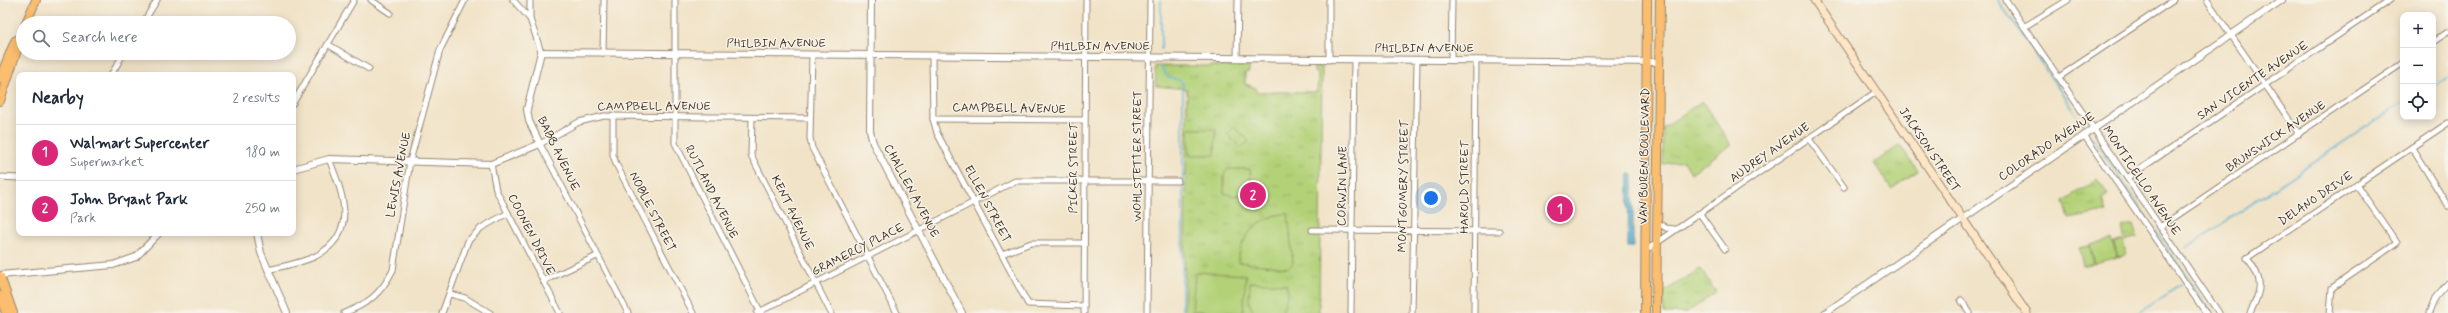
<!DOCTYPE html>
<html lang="en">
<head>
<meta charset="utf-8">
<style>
	:root { --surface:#fff; --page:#f6f6f7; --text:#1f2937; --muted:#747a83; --line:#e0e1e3; --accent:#db2777 }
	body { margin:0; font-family:Mynerve,sans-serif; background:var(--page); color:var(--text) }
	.controls { position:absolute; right:12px; top:12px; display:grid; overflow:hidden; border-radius:8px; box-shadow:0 2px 10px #0003 }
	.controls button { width:36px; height:36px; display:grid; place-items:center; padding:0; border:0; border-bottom:1px solid var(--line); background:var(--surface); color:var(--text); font:20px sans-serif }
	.you { position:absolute; left:1431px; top:198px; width:14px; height:14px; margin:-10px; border:3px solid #fff; border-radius:50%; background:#1a73e8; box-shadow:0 0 0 6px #1a73e833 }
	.badge { display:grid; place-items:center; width:26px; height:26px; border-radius:50%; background:var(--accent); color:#fff; font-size:13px; font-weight:700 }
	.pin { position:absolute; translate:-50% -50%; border:2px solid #fff; box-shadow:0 1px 4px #0006 }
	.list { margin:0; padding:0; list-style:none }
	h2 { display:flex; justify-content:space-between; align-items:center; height:52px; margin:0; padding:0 16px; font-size:17px }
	h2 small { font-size:13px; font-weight:400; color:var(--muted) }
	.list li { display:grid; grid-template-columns:26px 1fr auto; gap:12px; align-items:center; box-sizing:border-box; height:56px; padding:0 16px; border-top:1px solid var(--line) }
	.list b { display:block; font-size:15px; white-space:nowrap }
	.list p { margin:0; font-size:13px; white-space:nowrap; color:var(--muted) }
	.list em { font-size:13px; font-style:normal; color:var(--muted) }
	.icon { flex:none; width:22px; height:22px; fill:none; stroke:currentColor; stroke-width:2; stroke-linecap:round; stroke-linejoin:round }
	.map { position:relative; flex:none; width:2448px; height:313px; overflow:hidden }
	.search { position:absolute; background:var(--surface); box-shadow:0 2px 10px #0003; left:16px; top:16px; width:280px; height:44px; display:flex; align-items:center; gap:10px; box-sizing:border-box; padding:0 14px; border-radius:22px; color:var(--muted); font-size:15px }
	.panel { position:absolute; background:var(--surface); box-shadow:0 2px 10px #0003; left:16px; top:72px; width:280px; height:164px; border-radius:8px }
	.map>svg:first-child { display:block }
</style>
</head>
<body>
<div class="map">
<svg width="2448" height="313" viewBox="0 0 2448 313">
	<defs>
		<pattern id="grass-tufts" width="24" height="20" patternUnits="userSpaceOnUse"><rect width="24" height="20" fill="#b3d278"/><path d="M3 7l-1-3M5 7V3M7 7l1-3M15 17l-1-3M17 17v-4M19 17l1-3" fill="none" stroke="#9bb467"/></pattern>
	</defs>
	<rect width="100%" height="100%" fill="#f7f3e8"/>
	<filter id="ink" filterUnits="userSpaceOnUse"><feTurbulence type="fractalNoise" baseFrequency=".025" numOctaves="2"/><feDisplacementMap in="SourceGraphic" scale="8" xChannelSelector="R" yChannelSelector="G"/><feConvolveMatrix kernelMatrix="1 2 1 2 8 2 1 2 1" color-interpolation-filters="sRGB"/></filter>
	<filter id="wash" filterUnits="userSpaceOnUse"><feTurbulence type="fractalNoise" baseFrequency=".012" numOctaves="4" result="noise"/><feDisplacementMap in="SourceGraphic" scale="16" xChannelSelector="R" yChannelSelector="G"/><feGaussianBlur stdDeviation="0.9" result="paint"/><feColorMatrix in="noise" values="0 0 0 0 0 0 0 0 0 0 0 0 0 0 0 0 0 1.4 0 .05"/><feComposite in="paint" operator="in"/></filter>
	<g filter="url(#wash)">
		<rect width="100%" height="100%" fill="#f1e3c7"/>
		<g fill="url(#grass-tufts)" stroke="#777e4b">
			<polygon points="1155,66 1249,66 1249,72 1245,73 1245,84 1256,88 1256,92 1317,92 1318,74 1314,72 1314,67 1322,67 1319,313 1184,313 1187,89 1156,86"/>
			<polygon points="1702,101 1731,145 1691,173 1684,161 1663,164 1663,128"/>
			<polygon points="1900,145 1918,171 1891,189 1874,163"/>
			<polygon points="2097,179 2108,195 2102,199 2106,212 2069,219 2064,201"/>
			<polygon points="2133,224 2137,237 2125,241 2122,227"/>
			<polygon points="1700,269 1716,292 1686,313 1664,313 1663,292"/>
		</g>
		<g fill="#b3d278" stroke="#777e4b">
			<polygon points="1234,127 1249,141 1241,148 1227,134"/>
			<polygon points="1189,129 1216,129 1215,155 1189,155"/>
			<polygon points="1228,169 1250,169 1251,185 1244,194 1234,196 1224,193 1224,174"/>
			<path d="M1288,213L1293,263L1288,268L1238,262C1241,232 1260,217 1288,213Z"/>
			<polygon points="2112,240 2117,257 2095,263 2090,245"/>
			<polygon points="2123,240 2126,255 2118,257 2114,243"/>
			<polygon points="2089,246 2094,263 2083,266 2079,248"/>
			<polygon points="1195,272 1246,275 1243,313 1192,311"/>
			<polygon points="1250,282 1286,284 1288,292 1282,313 1254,313 1249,303"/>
		</g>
		<polygon fill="#5ab5d8" stroke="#4a707b" points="1629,174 1633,174 1633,247 1628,247"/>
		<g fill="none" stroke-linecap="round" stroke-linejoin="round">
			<g stroke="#5ab5d8" stroke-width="1.5">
				<polyline points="1998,0 2085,127"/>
				<polyline points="1161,49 1161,0"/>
				<polyline points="1161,67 1168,78 1179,80 1183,83 1183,180"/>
				<polyline points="2433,87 2448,77"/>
				<polyline points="2092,137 2211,313"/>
				<polyline points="2186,248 2403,102"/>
				<polyline points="1182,313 1183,183"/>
				<polyline points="2139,313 2181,285"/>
			</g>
		</g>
	</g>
	<g filter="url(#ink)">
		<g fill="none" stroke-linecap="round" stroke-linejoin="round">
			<defs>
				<g id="minor">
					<polyline points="371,0 390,13"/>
					<polyline points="513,0 530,19 541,52"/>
					<polyline points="675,0 675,143 761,313"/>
					<polyline points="2006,0 2219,313"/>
					<polyline points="2207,0 2299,134"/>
					<polyline points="530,19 530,0"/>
					<polyline points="143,23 157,0"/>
					<polyline points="2024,27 2068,0"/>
					<polyline points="2433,42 2448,32"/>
					<polyline points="329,45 369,69"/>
					<polyline points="603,53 604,0"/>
					<polyline points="812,55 810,138 812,148 897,313"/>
					<polyline points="932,57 933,119 937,133 1028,304 1084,306"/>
					<polyline points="1237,59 1238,0"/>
					<polyline points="1329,60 1329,0"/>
					<polyline points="1451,60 1452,0"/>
					<polyline points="111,75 124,53"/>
					<polyline points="2059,77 2174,0"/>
					<polyline points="293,103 354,0"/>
					<polyline points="613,115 613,155 616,164 693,313"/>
					<polyline points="752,118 751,155 831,313"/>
					<polyline points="933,119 1084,120"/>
					<polyline points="2084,135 2206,313"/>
					<polyline points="1809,139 1844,187"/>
					<polyline points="2412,148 2448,206"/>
					<polyline points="491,164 496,190 560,313"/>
					<polyline points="0,177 19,178"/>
					<polyline points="2127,178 2390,0"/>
					<polyline points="1700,214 1725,249"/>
					<polyline points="1657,222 1666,228 1674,229"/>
					<polyline points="2160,227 2403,63"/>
					<polyline points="1312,230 1499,231"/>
					<polyline points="1645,251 1876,92"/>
					<polyline points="1002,254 1031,243 1084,243"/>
					<path d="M268,270C283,266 302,263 316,256C359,233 343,194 329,159"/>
					<polyline points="543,281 597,256"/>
					<polyline points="450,294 465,298 490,313"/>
					<polyline points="1961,300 1970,313"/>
					<path d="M344,313C368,304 381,294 393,270L410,161L440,50L465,0"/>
					<polyline points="442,313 468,241 481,228 508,213"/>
					<polyline points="628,313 540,144 579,122 604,116 810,118"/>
					<polyline points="757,313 1015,181 1178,181"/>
					<polyline points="1084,313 1086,0"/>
					<polyline points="1147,313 1150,0"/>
					<polyline points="1351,313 1354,60"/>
					<polyline points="1412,313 1417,60"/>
					<polyline points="1474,313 1476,60"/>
					<path d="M2250,313C2262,290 2264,279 2247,258L2448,123"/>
					<polyline points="2330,313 2332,288 2397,243 2356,184"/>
					<polyline points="2429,313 2435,298 2448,283"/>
				</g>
				<g id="tertiary">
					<polyline points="871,0 870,131 873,143 962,313"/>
					<polyline points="293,169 329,159 491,164 540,144 529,121 527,109 541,52 1659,62"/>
					<polyline points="257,233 261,253 287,313"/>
					<polyline points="0,275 113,265 136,257 159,233"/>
					<polyline points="1825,313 2282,0"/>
				</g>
				<polyline id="secondary" points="1814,0 2027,313"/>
				<g id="primary">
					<polyline points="26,23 36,0"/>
					<polyline points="0,78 15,41 20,38"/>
					<polyline points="0,101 23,32"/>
					<polyline points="0,276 13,313"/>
					<polyline points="0,296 6,313"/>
					<polyline points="1645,313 1647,0"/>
					<polyline points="1656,313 1660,0"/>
				</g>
			</defs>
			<use href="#minor" stroke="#968672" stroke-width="7"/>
			<use href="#tertiary" stroke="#968672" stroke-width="8"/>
			<use href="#secondary" stroke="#968672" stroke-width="9"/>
			<use href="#primary" stroke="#968672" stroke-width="10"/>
			<use href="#minor" stroke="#fff" stroke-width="5"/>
			<use href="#tertiary" stroke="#fff" stroke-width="6"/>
			<use href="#secondary" stroke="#fde5c5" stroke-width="7"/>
			<use href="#primary" stroke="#fbbd6e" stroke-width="8"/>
		</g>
	</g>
	<g text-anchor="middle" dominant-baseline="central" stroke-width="3" stroke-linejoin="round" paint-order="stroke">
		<g font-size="12" fill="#3b2a1e" stroke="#f7f3e8">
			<text x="776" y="44">PHILBIN AVENUE</text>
			<text x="1100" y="47">PHILBIN AVENUE</text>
			<text x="1424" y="49">PHILBIN AVENUE</text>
			<text transform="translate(2253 81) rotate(-34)">SAN VICENTE AVENUE</text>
			<text x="654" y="107">CAMPBELL AVENUE</text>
			<text transform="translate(1009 109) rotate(1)">CAMPBELL AVENUE</text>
			<text transform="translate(2276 137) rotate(-34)">BRUNSWICK AVENUE</text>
			<text transform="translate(2047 147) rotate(-34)">COLORADO AVENUE</text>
			<text transform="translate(1929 150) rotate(56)">JACKSON STREET</text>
			<text transform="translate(1770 153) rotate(-35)">AUDREY AVENUE</text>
			<text transform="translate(558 154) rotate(64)">BABB AVENUE</text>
			<text transform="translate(1138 156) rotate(-90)">WOHLSTETTER STREET</text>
			<text transform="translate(1645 156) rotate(-89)">VAN BUREN BOULEVARD</text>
			<text transform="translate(1074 168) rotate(-90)">PICKER STREET</text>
			<text transform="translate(399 175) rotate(-79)">LEWIS AVENUE</text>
			<text transform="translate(2141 181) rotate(56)">MONTICELLO AVENUE</text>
			<text transform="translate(1343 186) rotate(-89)">CORWIN LANE</text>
			<text transform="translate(1404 186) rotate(-89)">MONTGOMERY STREET</text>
			<text transform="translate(1465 187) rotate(-90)">HAROLD STREET</text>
			<text transform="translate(911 191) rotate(62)">CHALLEN AVENUE</text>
			<text transform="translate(711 192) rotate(63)">RUTLAND AVENUE</text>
			<text transform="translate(2316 199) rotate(-34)">DELANO DRIVE</text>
			<text transform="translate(987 204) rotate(62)">ELLEN STREET</text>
			<text transform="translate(652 212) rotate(63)">NOBLE STREET</text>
			<text transform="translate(792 213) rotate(64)">KENT AVENUE</text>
			<text transform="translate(531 235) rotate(63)">COONEN DRIVE</text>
			<text transform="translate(858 250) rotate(-27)">GRAMERCY PLACE</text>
		</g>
	</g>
</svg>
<div class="controls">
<button>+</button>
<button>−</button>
<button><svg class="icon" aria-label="locate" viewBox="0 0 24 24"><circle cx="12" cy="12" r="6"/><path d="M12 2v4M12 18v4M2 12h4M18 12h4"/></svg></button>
</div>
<div class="you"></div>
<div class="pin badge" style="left:1560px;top:209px">1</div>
<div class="pin badge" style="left:1253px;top:195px">2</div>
<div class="search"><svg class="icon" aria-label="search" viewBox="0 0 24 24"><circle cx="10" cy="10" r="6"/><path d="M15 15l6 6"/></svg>Search here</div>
<section class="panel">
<h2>Nearby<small>2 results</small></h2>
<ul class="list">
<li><span class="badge">1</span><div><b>Walmart Supercenter</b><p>Supermarket</p></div><em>180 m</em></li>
<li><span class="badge">2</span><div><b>John Bryant Park</b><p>Park</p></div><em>250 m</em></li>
</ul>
</section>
</div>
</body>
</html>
